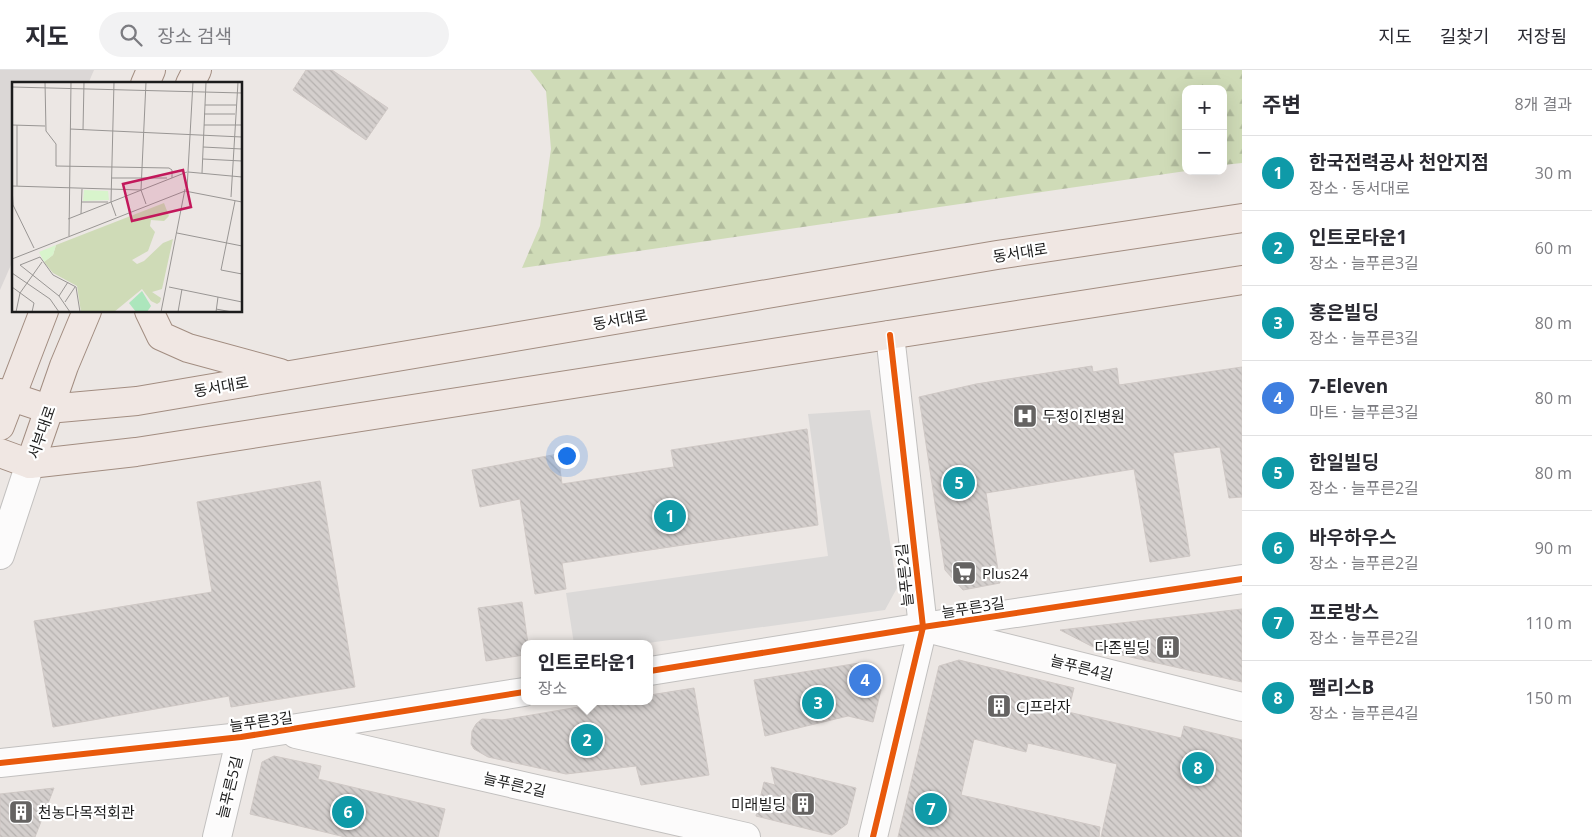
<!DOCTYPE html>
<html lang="ko">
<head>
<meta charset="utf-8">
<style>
	:root { --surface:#fff; --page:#f2f2f3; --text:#2b2b33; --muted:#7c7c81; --line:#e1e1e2; --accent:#db2777 }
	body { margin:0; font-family:"Open Sans","Noto Sans KR",sans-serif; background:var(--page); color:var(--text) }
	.controls { position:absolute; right:15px; top:15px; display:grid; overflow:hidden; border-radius:10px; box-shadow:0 5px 20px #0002 }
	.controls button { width:45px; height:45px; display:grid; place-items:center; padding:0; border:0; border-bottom:1px solid var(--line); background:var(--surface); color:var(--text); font:25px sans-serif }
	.you { position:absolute; left:566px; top:385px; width:18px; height:18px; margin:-12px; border:4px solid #fff; border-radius:50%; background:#1a73e8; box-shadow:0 0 0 8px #1a73e833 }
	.badge { display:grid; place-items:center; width:32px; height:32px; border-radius:50%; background:var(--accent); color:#fff; font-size:16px; font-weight:700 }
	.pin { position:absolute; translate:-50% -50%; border:2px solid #fff; box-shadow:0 1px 5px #0006 }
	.popup { position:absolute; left:521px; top:570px; width:132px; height:65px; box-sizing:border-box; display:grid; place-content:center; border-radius:10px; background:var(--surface); filter:drop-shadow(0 1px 4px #0005); font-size:16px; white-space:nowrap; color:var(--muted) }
	.popup b { font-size:19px; color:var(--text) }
	.popup::after { content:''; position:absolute; left:50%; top:100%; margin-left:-10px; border:10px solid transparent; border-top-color:var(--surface) }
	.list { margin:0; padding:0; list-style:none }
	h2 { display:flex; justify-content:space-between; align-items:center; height:65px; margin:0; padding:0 20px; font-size:21px }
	h2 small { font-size:16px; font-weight:400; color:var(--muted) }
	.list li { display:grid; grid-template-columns:32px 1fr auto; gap:15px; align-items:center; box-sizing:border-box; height:75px; padding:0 20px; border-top:1px solid var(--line) }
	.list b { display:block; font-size:19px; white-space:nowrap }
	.list p { margin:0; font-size:16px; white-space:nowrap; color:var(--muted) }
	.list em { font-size:16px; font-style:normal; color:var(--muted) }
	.icon { flex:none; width:28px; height:28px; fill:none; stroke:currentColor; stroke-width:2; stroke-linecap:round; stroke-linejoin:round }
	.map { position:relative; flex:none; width:1242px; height:767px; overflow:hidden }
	header { display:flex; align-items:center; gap:30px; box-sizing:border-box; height:70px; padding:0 25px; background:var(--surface); border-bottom:1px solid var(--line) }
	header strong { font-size:24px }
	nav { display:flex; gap:28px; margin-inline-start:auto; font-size:18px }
	.search { width:350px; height:45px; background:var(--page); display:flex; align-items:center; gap:12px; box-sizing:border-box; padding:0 18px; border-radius:28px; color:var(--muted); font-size:19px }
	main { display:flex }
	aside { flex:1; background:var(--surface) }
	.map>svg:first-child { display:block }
</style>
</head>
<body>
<header>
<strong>지도</strong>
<div class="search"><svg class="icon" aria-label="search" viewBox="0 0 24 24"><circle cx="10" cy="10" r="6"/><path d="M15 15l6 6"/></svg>장소 검색</div>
<nav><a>지도</a><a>길찾기</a><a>저장됨</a></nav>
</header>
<main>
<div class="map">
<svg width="1242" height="767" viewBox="0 0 1242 767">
	<defs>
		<pattern id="forest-firs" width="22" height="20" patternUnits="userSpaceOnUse" patternTransform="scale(1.25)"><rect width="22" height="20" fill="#cfdbb7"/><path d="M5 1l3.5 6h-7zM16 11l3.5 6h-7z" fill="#b1bb9d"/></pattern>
		<pattern id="building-back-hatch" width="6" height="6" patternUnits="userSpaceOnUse" patternTransform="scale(1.25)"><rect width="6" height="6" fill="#d4cfcd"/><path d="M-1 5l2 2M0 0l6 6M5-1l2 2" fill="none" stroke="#b5b1af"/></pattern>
	</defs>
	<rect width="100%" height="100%" fill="#ece7e4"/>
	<polygon fill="#dbd7d6" points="0,0 94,0 88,14 14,14 14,188 0,220"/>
	<polygon fill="url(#forest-firs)" points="530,0 1242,0 1242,93 1223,95 1223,19 1186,19 1186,101 522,198 540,156 551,79 546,21"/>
	<polygon fill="#dbd9d8" points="870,340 897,518 885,540 641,574 574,574 566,523 828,486 808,344"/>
	<g fill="url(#building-back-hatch)" stroke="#cfc8c5">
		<polygon points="306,0 332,0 388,38 366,70 293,20"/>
		<polygon points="1092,296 1093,302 1117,298 1119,315 1242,297 1242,427 1229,428 1220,377 1173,383 1190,486 1150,492 1134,399 986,423 1000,513 963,520 945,500 919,327 976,314"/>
		<polygon points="807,359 818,455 562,493 566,519 535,524 520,429 480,437 472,400 558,384 562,414 674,397 671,380"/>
		<polygon points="320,411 355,617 231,637 229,626 53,657 34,551 212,522 197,432"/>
		<polygon points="522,532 528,574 524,574 524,585 486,591 478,538"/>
		<polygon points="1242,539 1242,612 1099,580 1060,560"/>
		<polygon points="959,590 1074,618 1068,642 1181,668 1184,656 1242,670 1242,767 1101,767 1117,694 1028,673 1026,682 974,669 961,725 1100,757 1099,767 898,767 939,596"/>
		<polygon points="859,593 881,620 873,652 848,646 765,666 754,610"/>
		<polygon points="694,618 709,705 641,715 636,696 566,704 488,687 474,679 471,674 472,661 476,654 482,649 502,650 614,631 650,631 650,625"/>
		<polygon points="274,686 321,696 318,709 445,739 438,767 345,767 250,744 262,692"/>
		<polygon points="771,697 856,718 847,754 832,765 756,746 764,712 775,715"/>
		<polygon points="54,718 35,767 0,767 0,724"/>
	</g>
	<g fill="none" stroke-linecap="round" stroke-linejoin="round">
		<defs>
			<g id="minor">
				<polyline points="0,485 30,394"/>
				<polyline points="934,560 1242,637"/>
				<polyline points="650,601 923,557 1242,509"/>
				<polyline points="296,664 746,767"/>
				<polyline points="0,693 241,667 524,622"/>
				<polyline points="217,767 241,667"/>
				<polyline points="873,767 923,557 890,265"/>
			</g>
			<g id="major">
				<polyline points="145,14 151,0"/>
				<polyline points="190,14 197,0"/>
				<polyline points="149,241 161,266 188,278 280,303"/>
				<polyline points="0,323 48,339 137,331 997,185 1242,148"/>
				<polyline points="0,356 44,241"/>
				<polyline points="0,383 30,394 136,382 1242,210"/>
				<polyline points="30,394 64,296 87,241"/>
			</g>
		</defs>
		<use href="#minor" stroke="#c2c0bf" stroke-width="30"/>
		<use href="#major" stroke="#a28d81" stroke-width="30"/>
		<use href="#minor" stroke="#fcfbfb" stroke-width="28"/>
		<use href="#major" stroke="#f0e7e3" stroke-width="28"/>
		<defs>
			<g id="cycleway">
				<polyline points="650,601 923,557 1242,509"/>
				<polyline points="0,693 241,667 524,622"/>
				<polyline points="873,767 923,557 890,265"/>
			</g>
		</defs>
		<use href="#cycleway" stroke="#fff" stroke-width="9"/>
		<use href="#cycleway" stroke="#e8590c" stroke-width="6"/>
	</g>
	<defs>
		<symbol id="hospital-square" viewBox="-11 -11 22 22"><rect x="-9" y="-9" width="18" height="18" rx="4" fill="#656362" stroke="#fff"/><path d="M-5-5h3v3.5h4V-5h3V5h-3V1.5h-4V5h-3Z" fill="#fff"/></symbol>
		<symbol id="supermarket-square" viewBox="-11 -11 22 22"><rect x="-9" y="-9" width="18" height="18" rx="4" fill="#656362" stroke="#fff"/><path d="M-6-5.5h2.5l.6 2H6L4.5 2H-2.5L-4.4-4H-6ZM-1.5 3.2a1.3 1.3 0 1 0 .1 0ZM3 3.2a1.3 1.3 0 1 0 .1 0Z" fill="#fff"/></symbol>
		<symbol id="building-square" viewBox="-11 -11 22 22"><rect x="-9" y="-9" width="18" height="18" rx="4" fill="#656362" stroke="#fff"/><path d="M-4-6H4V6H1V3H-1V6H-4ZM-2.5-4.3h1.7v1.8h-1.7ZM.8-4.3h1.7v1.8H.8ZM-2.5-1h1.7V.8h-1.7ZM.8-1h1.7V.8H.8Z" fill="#fff"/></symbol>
	</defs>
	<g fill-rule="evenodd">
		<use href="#hospital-square" x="1011" y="332" width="28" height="28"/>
		<use href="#supermarket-square" x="950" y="489" width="28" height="28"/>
		<use href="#building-square" x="1154" y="563" width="28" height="28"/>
		<use href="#building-square" x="985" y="622" width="28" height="28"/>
		<use href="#building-square" x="789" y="720" width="28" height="28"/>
		<use href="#building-square" x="7" y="728" width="28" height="28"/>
	</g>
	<g text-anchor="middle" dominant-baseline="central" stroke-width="4.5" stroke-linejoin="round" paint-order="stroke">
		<g font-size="15" fill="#1c1c1c" stroke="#fff">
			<text transform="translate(1020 182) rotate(-9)">동서대로</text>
			<text transform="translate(620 249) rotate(-10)">동서대로</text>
			<text transform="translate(221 316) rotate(-10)">동서대로</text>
			<text transform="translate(41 362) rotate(-71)">서부대로</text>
			<text transform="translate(904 505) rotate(-96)">늘푸른2길</text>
			<text transform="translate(973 537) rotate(-9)">늘푸른3길</text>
			<text transform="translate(1082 597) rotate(14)">늘푸른4길</text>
			<text transform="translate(261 651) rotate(-8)">늘푸른3길</text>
			<text transform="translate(515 714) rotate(13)">늘푸른2길</text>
			<text transform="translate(229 717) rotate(-76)">늘푸른5길</text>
		</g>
		<g font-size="15" fill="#1c1c1c" stroke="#fff" text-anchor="start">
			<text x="1042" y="346">두정이진병원</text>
			<text x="982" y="503">Plus24</text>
			<text x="1150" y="577" text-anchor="end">다존빌딩</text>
			<text x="1016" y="636">CJ프라자</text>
			<text x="786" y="734" text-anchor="end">미래빌딩</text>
			<text x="38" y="742">천농다목적회관</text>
		</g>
	</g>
	<g transform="translate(12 12)">
		<rect width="230" height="230" fill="#ece7e4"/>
		<path d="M152,121L157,134L152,139L139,138L138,144L143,150L136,169L120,178L125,182L132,179L151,161L161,157L150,207L140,210L149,216L148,220L145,222L139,219L130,207L102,230H69L65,204L41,191L32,180L41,173L44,163Z" fill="#cfdbb7"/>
		<path d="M72,108L96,109L97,118L71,119ZM44,163L41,173L32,180L27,170Z" fill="#d8f4cc"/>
		<path d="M130,209L139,224L135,230H124L117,221Z" fill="#ace6bc"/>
		<path fill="none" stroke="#999694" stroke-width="1" d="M33,0L34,49L44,62V84L157,86L160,88V96M102,0L99,120L104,134M0,5L230,11M193,23H224M192,32H223M0,43L33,44M192,43H230M58,47L230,55M71,48L72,0M191,65L230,67M191,77L230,79M176,90L230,95M190,91L194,0M99,96H155M0,104L129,108M0,104L1,123L22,166M5,104V43M175,107L181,0M219,115L226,0M223,119L209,188L230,192M70,120H96M134,122L129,108L134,0M69,132L70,107M56,137L175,90M165,151L230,164M57,154L59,0M0,177L173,109L230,120M0,191L38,217L47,230M0,205L22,221L20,230M157,205L230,220M47,214L56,200M53,220L63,205M204,227L220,230M4,230L8,211L30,180M58,230L47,214L8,183L28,175L41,193L64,205L68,230M149,230L173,107M166,230L170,207M204,230L206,215"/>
		<path fill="#c2185b" fill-opacity="0.15" stroke="#c2185b" stroke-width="2.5" d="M171,88L179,125L120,139L111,102Z"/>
		<rect width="230" height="230" fill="none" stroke="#1c1c1c" stroke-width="2.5"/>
	</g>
</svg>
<div class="controls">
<button>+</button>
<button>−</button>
</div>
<div class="you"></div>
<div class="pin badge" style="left:670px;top:446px;background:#0f9aa8">1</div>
<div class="pin badge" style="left:587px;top:670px;background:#0f9aa8">2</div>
<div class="popup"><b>인트로타운1</b>장소</div>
<div class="pin badge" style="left:818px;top:633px;background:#0f9aa8">3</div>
<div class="pin badge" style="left:865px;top:610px;background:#3f7fe0">4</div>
<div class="pin badge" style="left:959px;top:413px;background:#0f9aa8">5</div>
<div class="pin badge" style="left:348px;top:742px;background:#0f9aa8">6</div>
<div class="pin badge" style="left:931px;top:739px;background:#0f9aa8">7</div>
<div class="pin badge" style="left:1198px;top:698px;background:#0f9aa8">8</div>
</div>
<aside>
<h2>주변<small>8개 결과</small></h2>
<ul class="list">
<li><span class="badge" style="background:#0f9aa8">1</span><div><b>한국전력공사 천안지점</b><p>장소 · 동서대로</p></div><em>30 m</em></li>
<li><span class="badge" style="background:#0f9aa8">2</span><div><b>인트로타운1</b><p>장소 · 늘푸른3길</p></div><em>60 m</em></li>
<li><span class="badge" style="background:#0f9aa8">3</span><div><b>홍은빌딩</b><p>장소 · 늘푸른3길</p></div><em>80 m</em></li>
<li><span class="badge" style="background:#3f7fe0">4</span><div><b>7-Eleven</b><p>마트 · 늘푸른3길</p></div><em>80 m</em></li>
<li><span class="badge" style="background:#0f9aa8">5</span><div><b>한일빌딩</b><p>장소 · 늘푸른2길</p></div><em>80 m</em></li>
<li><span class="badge" style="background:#0f9aa8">6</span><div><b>바우하우스</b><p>장소 · 늘푸른2길</p></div><em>90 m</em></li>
<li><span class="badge" style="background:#0f9aa8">7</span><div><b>프로방스</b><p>장소 · 늘푸른2길</p></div><em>110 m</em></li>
<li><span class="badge" style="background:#0f9aa8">8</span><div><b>팰리스B</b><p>장소 · 늘푸른4길</p></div><em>150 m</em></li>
</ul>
</aside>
</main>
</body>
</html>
